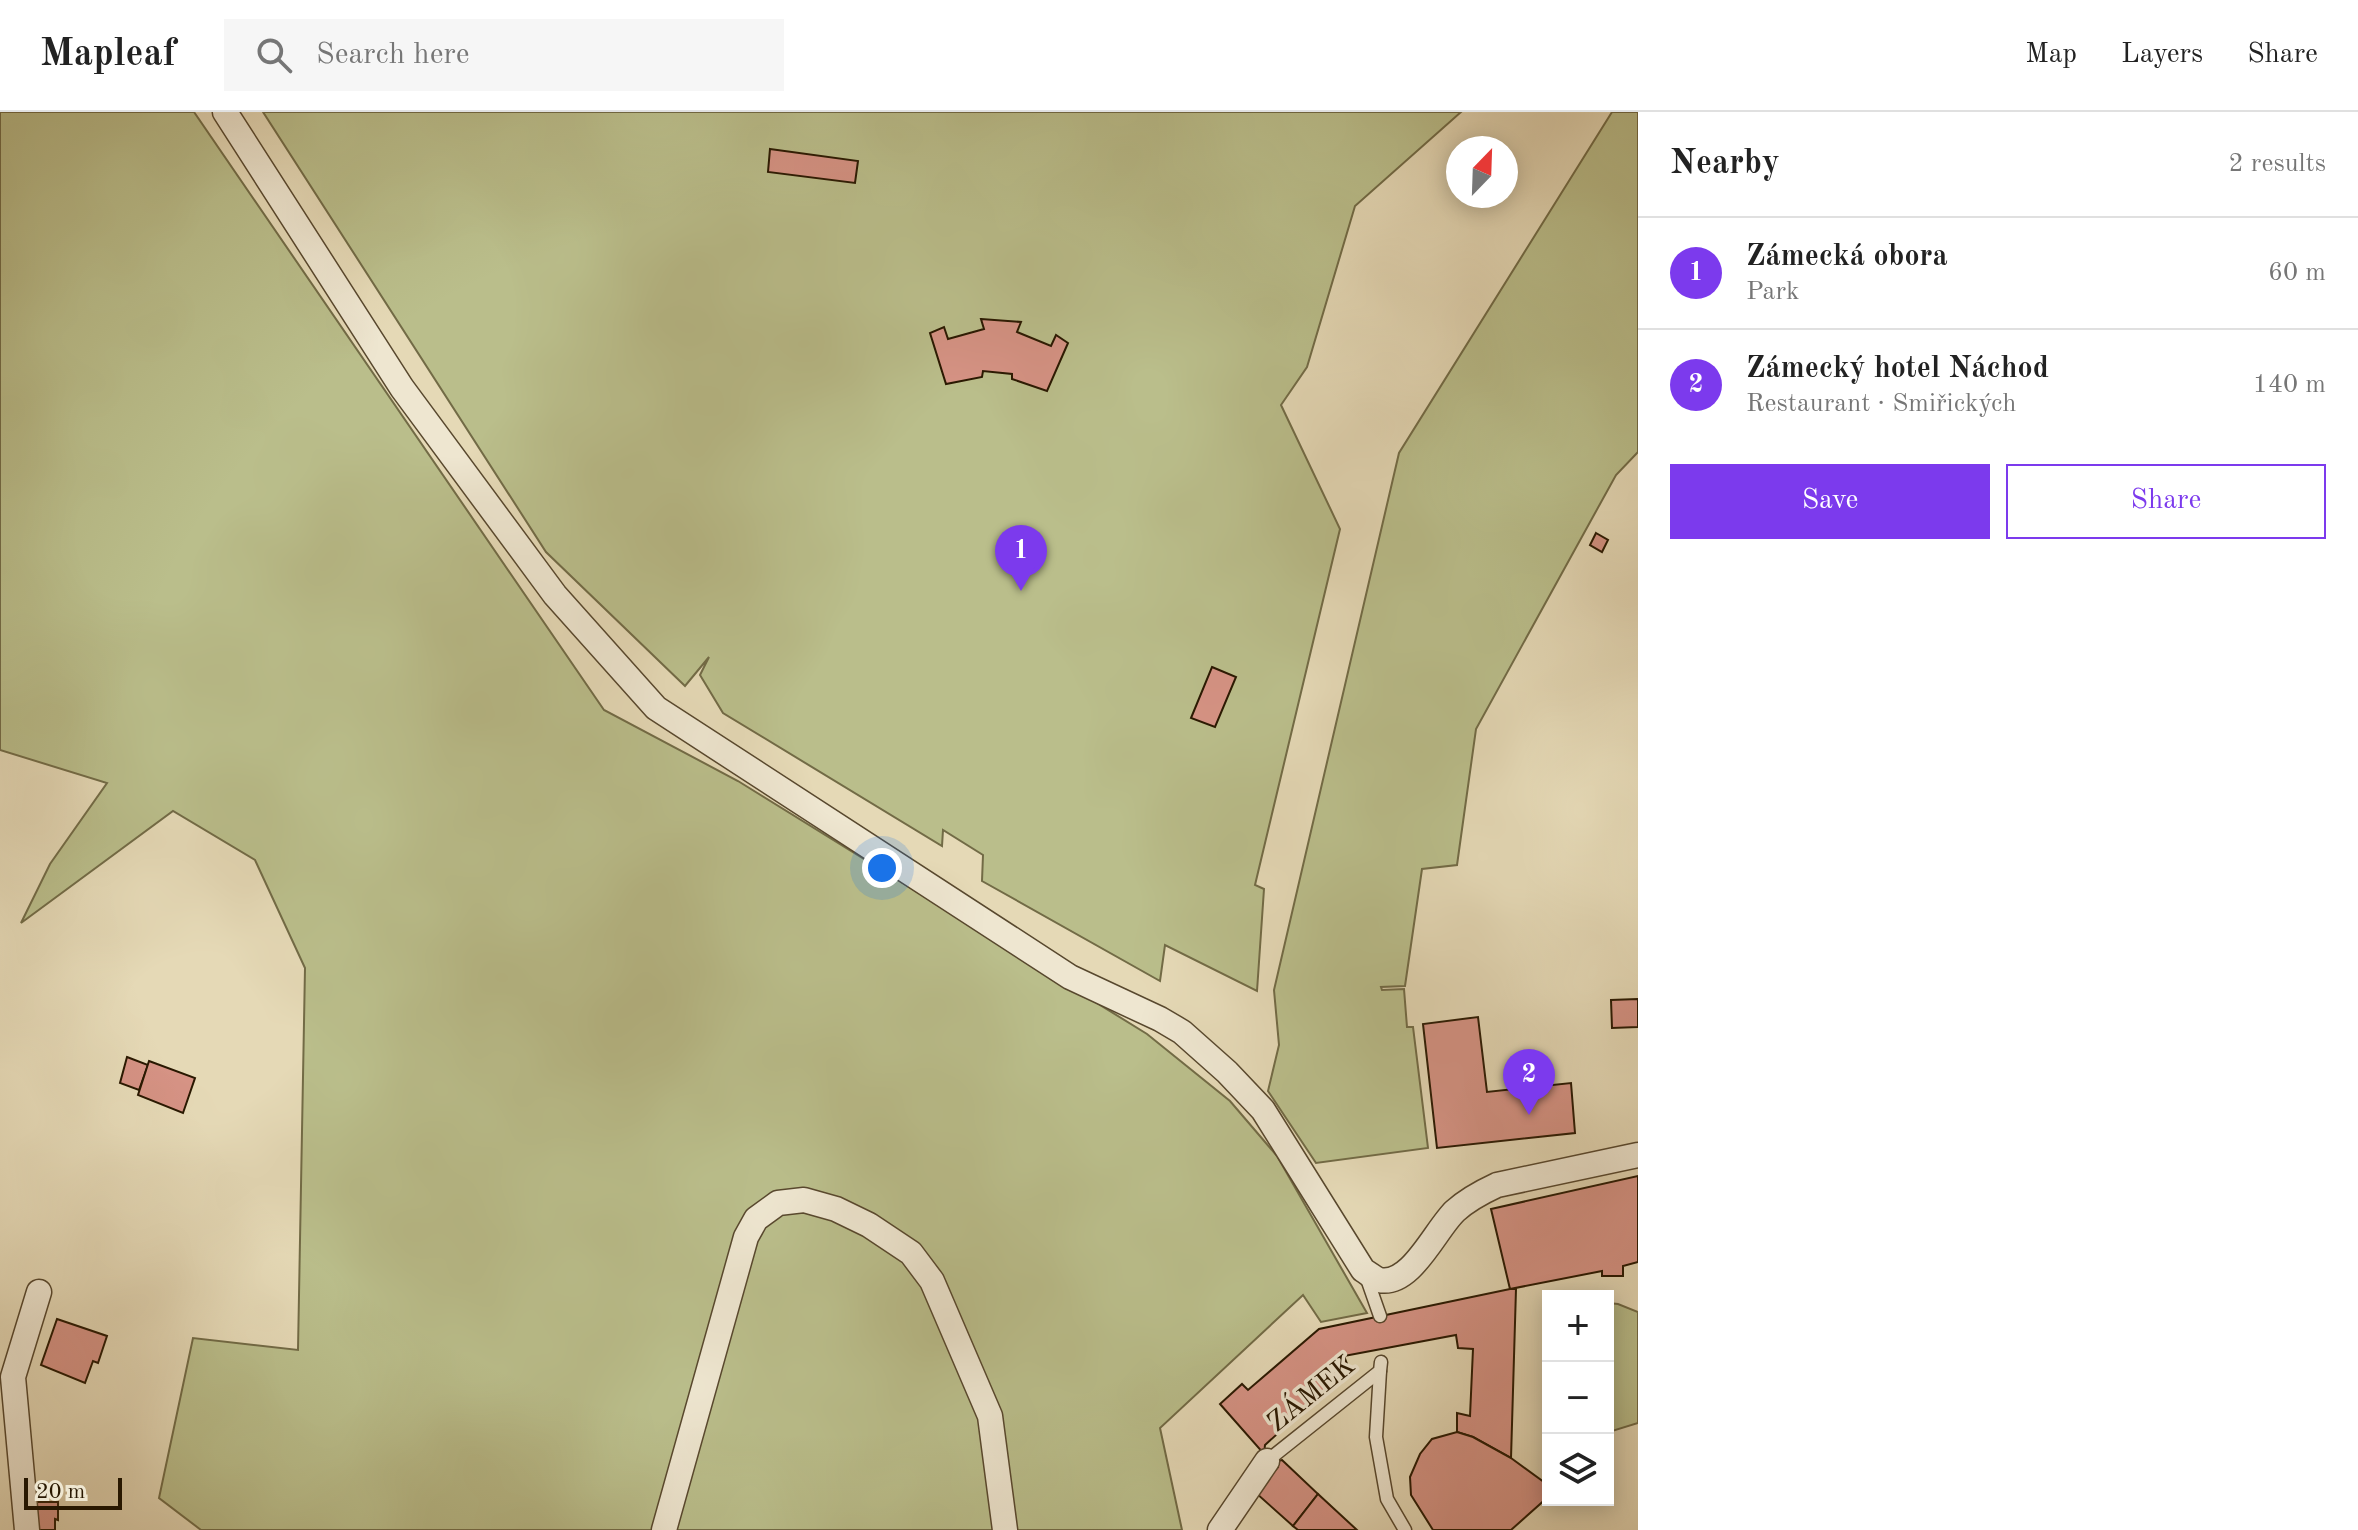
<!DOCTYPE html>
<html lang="en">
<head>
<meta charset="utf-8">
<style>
	:root { --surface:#fff; --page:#f6f6f6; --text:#222; --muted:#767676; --line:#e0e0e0; --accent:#7c3aed }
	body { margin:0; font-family:"Old Standard TT",serif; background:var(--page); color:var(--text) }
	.controls { position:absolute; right:24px; bottom:24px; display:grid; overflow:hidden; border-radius:0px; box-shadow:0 4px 20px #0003 }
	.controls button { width:72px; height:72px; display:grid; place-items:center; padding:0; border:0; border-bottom:2px solid var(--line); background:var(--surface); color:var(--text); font:40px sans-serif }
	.compass { position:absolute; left:1446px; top:24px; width:72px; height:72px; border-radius:50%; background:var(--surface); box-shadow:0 4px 20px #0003; rotate:23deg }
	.scale { position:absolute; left:24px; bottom:20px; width:98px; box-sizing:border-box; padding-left:8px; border:4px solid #291801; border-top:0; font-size:22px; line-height:28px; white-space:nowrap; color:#291801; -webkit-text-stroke:6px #eee6d0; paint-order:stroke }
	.you { position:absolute; left:882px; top:756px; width:28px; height:28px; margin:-20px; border:6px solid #fff; border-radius:50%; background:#1a73e8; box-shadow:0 0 0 12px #1a73e833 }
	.badge { display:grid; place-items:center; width:52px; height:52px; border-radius:50%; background:var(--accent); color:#fff; font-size:26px; font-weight:700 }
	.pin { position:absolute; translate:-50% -66px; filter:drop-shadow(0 2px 4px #0008) }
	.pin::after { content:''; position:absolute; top:42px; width:28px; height:24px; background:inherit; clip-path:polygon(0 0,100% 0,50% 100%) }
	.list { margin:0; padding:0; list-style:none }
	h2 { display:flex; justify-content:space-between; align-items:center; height:104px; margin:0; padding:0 32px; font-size:34px }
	h2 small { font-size:26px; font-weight:400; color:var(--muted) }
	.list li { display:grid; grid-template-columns:52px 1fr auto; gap:24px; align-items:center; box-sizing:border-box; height:112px; padding:0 32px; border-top:2px solid var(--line) }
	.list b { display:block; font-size:30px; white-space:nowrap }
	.list p { margin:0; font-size:26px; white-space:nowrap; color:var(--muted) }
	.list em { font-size:26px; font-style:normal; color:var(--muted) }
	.actions { display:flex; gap:16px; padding:24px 32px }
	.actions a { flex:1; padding:18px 0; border:2px solid var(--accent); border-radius:0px; text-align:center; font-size:28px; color:var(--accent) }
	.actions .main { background:var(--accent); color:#fff }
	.icon { flex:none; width:44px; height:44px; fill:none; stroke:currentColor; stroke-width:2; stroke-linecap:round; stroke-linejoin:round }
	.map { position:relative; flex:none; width:1638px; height:1418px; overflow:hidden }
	header { display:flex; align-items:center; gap:48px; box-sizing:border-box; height:112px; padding:0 40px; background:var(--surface); border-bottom:2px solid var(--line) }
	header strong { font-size:38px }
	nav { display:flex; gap:44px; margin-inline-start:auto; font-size:28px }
	.search { width:560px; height:72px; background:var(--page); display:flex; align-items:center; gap:20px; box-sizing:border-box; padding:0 28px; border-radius:0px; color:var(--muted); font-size:30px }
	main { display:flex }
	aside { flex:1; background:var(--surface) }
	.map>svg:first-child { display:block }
</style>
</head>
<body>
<header>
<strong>Mapleaf</strong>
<div class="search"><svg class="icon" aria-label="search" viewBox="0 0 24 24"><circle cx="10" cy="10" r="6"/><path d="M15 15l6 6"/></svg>Search here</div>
<nav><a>Map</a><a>Layers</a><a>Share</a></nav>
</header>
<main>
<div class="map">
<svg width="1638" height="1418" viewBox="0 0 1638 1418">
	<rect width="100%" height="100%" fill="#e5d9b6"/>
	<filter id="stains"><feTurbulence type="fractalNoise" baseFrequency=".0025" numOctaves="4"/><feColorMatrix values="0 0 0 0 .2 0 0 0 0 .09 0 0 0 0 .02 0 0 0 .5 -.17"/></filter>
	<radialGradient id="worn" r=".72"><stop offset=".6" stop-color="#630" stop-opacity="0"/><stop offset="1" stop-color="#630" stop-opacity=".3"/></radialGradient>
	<g fill="#babe8b" stroke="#726b46" stroke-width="2">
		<polygon points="0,0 194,0 604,598 738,669 1147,922 1230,989 1277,1044 1367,1201 1321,1210 1303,1183 1160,1316 1182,1418 201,1418 159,1386 193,1226 298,1238 305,856 255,748 173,699 21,811 50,752 107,671 0,638"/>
		<polygon points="263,0 1461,0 1355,94 1307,255 1281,293 1340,417 1255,773 1264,777 1257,879 1165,833 1160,869 982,769 983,743 943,718 942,734 723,601 700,563 709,545 685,574 546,440"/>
		<polygon points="1612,0 1638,0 1638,340 1616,363 1476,617 1457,753 1422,757 1405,874 1381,875 1382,878 1404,877 1407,915 1413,915 1428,1036 1316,1051 1268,979 1279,933 1274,878 1399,341"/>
		<polygon points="1608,1191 1618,1192 1638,1200 1638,1311 1609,1320"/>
	</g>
	<g fill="#d69385" stroke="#291801" stroke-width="2">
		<polygon points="770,37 858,49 855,71 768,60"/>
		<polygon points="981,207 1021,210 1017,220 1051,234 1056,223 1068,231 1047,279 1012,267 1012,262 983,259 982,265 946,272 930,221 944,215 948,227 984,217"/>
		<polygon points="1596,421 1608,428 1602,440 1590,433"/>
		<polygon points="1212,555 1236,565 1215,615 1191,606"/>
		<polygon points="1638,887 1638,915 1612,916 1611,888"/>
		<polygon points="1478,905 1487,980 1571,971 1575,1021 1437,1036 1423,912"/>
		<polygon points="127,945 148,953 139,978 120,971"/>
		<polygon points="149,949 195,966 183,1001 138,983"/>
		<polygon points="1638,1064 1638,1150 1623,1154 1623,1164 1602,1164 1602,1159 1510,1177 1491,1097"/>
		<polygon points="1510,1177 1516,1177 1511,1346 1473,1325 1457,1320 1457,1301 1470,1304 1473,1237 1458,1236 1456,1223 1344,1244 1349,1257 1265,1333 1264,1342 1220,1292 1242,1272 1248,1278 1319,1217"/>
		<polygon points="57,1207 107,1224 98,1251 93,1249 85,1271 41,1253"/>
		<polygon points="1457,1320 1473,1325 1511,1346 1548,1373 1548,1385 1511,1418 1433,1418 1411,1383 1410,1365 1420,1342 1432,1327"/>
		<polygon points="1282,1348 1318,1382 1293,1414 1256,1381 1278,1355 1273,1350"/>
		<polygon points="1318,1382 1357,1418 1298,1418 1293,1414"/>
		<polygon points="34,1390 58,1390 58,1408 55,1407 55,1418 35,1418"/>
	</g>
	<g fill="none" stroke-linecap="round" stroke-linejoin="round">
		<defs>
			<g id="lane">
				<polyline points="1366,1164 1380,1204"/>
				<polyline points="1380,1259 1376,1325 1387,1387 1405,1418"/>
				<polyline points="1267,1349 1380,1259 1381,1250"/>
			</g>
			<g id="street">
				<path d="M225,0L402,276L555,483L656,596L1070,865L1160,907L1182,920L1227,960L1263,998L1363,1158C1368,1161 1374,1166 1379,1168C1411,1175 1435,1118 1455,1099C1467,1088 1482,1080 1497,1073L1638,1043"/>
				<polyline points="27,1418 13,1265 39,1180"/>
				<polyline points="664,1418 746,1125 756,1107 778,1091 804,1088 836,1097 869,1113 911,1141 932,1169 990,1304 1005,1418"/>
				<polyline points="1220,1418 1267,1349"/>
			</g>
		</defs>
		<use href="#lane" stroke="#58482e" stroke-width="15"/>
		<use href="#street" stroke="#58482e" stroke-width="27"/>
		<use href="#lane" stroke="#eee6d0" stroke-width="12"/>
		<use href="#street" stroke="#eee6d0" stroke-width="24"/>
	</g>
	<g text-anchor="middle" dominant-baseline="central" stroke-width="7" stroke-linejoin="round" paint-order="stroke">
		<g font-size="28" fill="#291801" stroke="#eee6d0">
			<text transform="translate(1312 1283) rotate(-39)">ZÁMEK</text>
		</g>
	</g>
	<rect width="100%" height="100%" filter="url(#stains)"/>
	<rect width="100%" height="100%" fill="url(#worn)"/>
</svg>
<div class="controls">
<button>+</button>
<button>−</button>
<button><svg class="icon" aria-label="layers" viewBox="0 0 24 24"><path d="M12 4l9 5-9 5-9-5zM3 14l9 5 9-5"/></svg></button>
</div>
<svg class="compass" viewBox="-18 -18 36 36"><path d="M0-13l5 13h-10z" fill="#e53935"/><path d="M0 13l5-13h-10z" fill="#767676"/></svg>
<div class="scale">20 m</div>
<div class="you"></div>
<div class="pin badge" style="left:1021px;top:479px">1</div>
<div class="pin badge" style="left:1529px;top:1003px">2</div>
</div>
<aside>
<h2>Nearby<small>2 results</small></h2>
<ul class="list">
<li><span class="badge">1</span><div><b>Zámecká obora</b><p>Park</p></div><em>60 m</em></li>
<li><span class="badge">2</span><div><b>Zámecký hotel Náchod</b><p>Restaurant · Smiřických</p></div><em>140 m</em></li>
</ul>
<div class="actions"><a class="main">Save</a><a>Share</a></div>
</aside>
</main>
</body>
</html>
